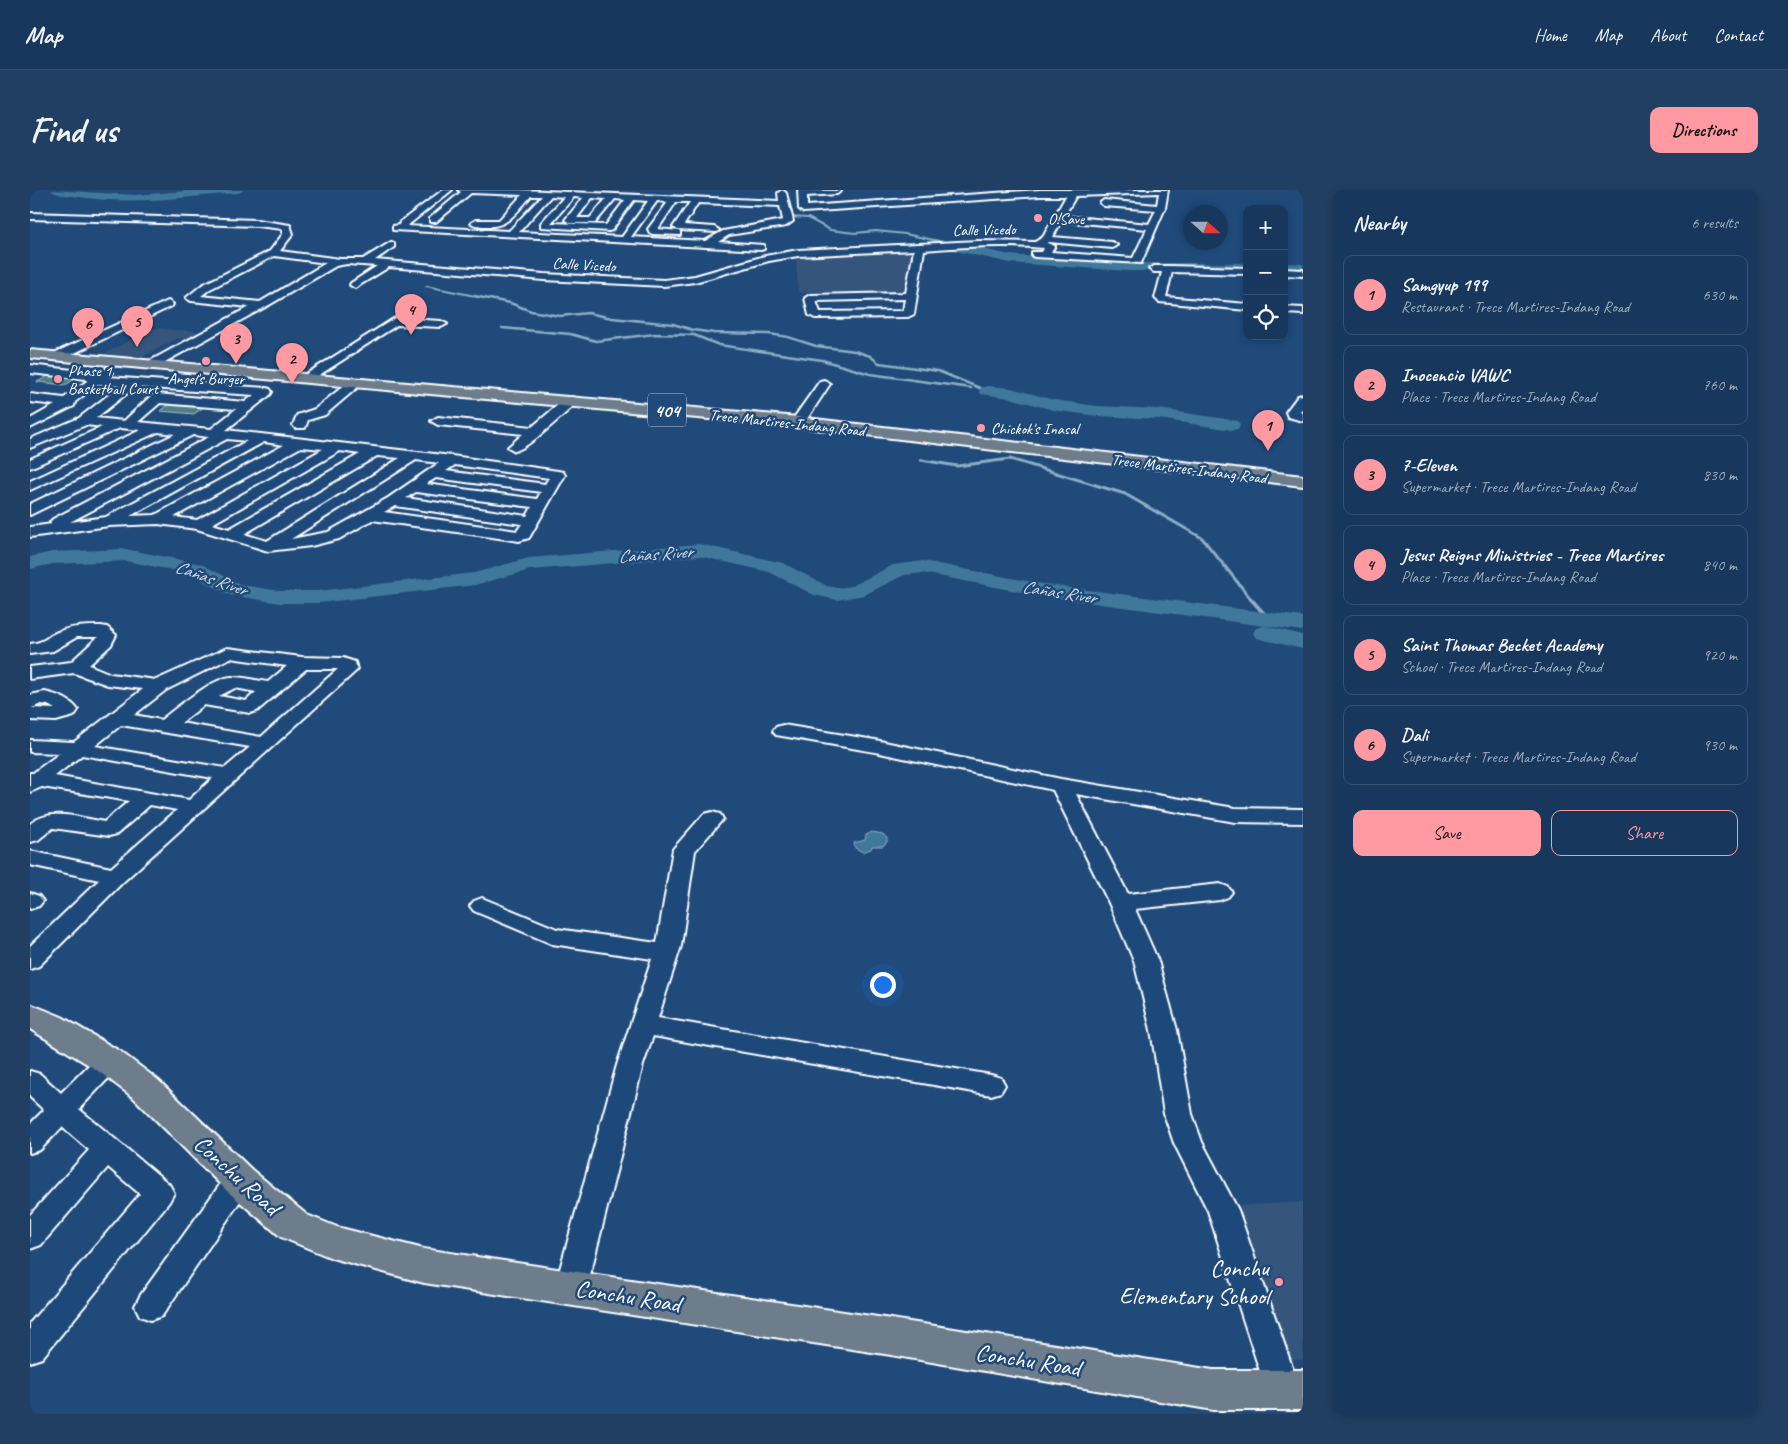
<!DOCTYPE html>
<html lang="en">
<head>
<meta charset="utf-8">
<style>
	:root { --surface:#17385c; --page:#203f62; --text:#f1f3f6; --muted:#9eacbb; --line:#365272; --accent:#ff9aa2 }
	body { margin:0; font-family:Caveat,sans-serif; background:var(--page); color:var(--text) }
	.controls { position:absolute; right:15px; top:15px; display:grid; overflow:hidden; border-radius:10px; box-shadow:0 2px 8px #0003 }
	.controls button { width:45px; height:45px; display:grid; place-items:center; padding:0; border:0; border-bottom:1px solid var(--line); background:var(--surface); color:var(--text); font:25px sans-serif }
	.compass { position:absolute; left:1153px; top:15px; width:45px; height:45px; border-radius:50%; background:var(--surface); box-shadow:0 2px 8px #0003; rotate:111deg }
	.you { position:absolute; left:852px; top:794px; width:18px; height:18px; margin:-12px; border:4px solid #fff; border-radius:50%; background:#1a73e8; box-shadow:0 0 0 8px #1a73e833 }
	.badge { display:grid; place-items:center; width:32px; height:32px; border-radius:50%; background:var(--accent); color:#111; font-size:16px; font-weight:700 }
	.pin { position:absolute; translate:-50% -41px; filter:drop-shadow(0 1px 2px #0008) }
	.pin::after { content:''; position:absolute; top:26px; width:18px; height:15px; background:inherit; clip-path:polygon(0 0,100% 0,50% 100%) }
	.list { margin:0; padding:0; list-style:none }
	h2 { display:flex; justify-content:space-between; align-items:center; height:65px; margin:0; padding:0 20px; font-size:21px }
	h2 small { font-size:16px; font-weight:400; color:var(--muted) }
	.list li { display:grid; grid-template-columns:32px 1fr auto; gap:15px; align-items:center; box-sizing:border-box; height:80px; margin:0 10px 10px; padding:0 10px; border:1px solid var(--line); border-radius:10px }
	.list b { display:block; font-size:19px; white-space:nowrap }
	.list p { margin:0; font-size:16px; white-space:nowrap; color:var(--muted) }
	.list em { font-size:16px; font-style:normal; color:var(--muted) }
	.actions { display:flex; gap:10px; padding:15px 20px }
	.actions a { flex:1; padding:11px 0; border:1px solid var(--accent); border-radius:10px; text-align:center; font-size:18px; color:var(--accent) }
	.actions .main { background:var(--accent); color:#111 }
	.icon { flex:none; width:28px; height:28px; fill:none; stroke:currentColor; stroke-width:2; stroke-linecap:round; stroke-linejoin:round }
	.map { position:relative; flex:none; width:1273px; height:1224px; overflow:hidden; border-radius:10px }
	header { display:flex; align-items:center; gap:30px; box-sizing:border-box; height:70px; padding:0 25px; background:var(--surface); border-bottom:1px solid var(--line) }
	header strong { font-size:24px }
	nav { display:flex; gap:28px; margin-inline-start:auto; font-size:18px }
	.intro { display:flex; align-items:center; justify-content:space-between; box-sizing:border-box; height:120px; padding:0 30px }
	h1 { margin:0; font-size:35px }
	.button { padding:12px 22px; border-radius:10px; background:var(--accent); color:#111; font-size:18px; font-weight:700 }
	main { display:flex; gap:30px; padding:0 30px }
	aside { flex:1; background:var(--surface); border-radius:10px; box-shadow:0 2px 8px #0003 }
	.map>svg:first-child { display:block }
</style>
</head>
<body>
<header>
<strong>Map</strong>
<nav><a>Home</a><a>Map</a><a>About</a><a>Contact</a></nav>
</header>
<div class="intro"><h1>Find us</h1><a class="button">Directions</a></div>
<main>
<div class="map">
<svg width="1273" height="1224" viewBox="0 0 1273 1224">
	<rect width="100%" height="100%" fill="#1f4a7a"/>
	<filter id="ink" filterUnits="userSpaceOnUse"><feTurbulence type="fractalNoise" baseFrequency=".02" numOctaves="2"/><feDisplacementMap in="SourceGraphic" scale="10" xChannelSelector="R" yChannelSelector="G"/><feConvolveMatrix kernelMatrix="1 2 1 2 8 2 1 2 1" color-interpolation-filters="sRGB"/></filter>
	<g filter="url(#ink)">
		<path fill="#34557d" d="M886,62l-7,41 -111,-1 -2,-37z
			M123,138l49,4 -12,7 -12,-1 -42,22 -36,-4z
			M1273,1012v158l-22,-1 -50,-153z"/>
		<path fill="#507e87" stroke="#a8bec3" d="M22,184l28,3 -15,8 -28,-3z
			M143,212l34,3 -13,9 -34,-3z"/>
		<path fill="#41789c" stroke="#8daec4" d="M842,642l11,2 4,4v4l-4,4h-11l-1,3 -8,3 -8,-4 -1,-5 11,-3 1,-5z"/>
		<g fill="none" stroke-linecap="round" stroke-linejoin="round">
			<path stroke="#8daec4" stroke-width="2" d="M759,27l19,1 22,12 25,3 21,-2 29,3 34,7
				M396,96l54,11"/>
			<path stroke="#8daec4" stroke-width="2.5" d="M444,106l36,7 21,8 29,5 28,-3 24,5 61,6 20,6 21,3 55,1 19,3 28,9 39,5 15,5 9,7 59,8 49,20
				M472,138l68,6 26,7 59,-7 39,1 25,10 103,15 48,14 101,14"/>
			<path stroke="#8daec4" stroke-width="3" d="M891,270l36,6 53,-7 115,35 77,44 49,61"/>
			<path stroke="#8daec4" stroke-width="4" d="M1220,408l18,20"/>
			<path fill="#41789c" fill-rule="evenodd" d="M21,0l84,5 63,-5h46l-5,3c-55,4 -111,13 -166,3 -8,-1 -17,-1 -22,-6z
				M926,53l54,12 118,8h119v8h-119l-118,-8 -58,-13 -2,-3z
				M1254,73l19,1v8l-19,-1z
				M957,196l24,2 43,12 43,6 62,3 73,11 6,1 2,4 -2,4 -6,1 -73,-11 -62,-3 -44,-6 -43,-12 -29,-4 -2,-3 2,-3z
				M669,354l84,19 44,23 10,2 15,-2 41,-21 30,-4 125,24 255,32v14l-255,-34 -125,-24 -19,2 -40,20 -27,5 -23,-5 -45,-23 -70,-16 -169,14 -55,15 -157,18h-38l-50,-8 -42,-22 -63,-12 -73,3 -22,5v-12l22,-5 73,-3 76,15 41,21 38,6h38l156,-18 55,-15z
				M1234,436l39,9v14l-47,-11 -3,-5 3,-5z"/>
			<g stroke="#fff" stroke-width="4">
				<path id="minor" d="M413,0h9l-45,36 102,5 33,-35h-11c-13,14 -23,32 -44,30 -6,0 -11,0 -16,-3l5,-3h23l23,-25 -51,-2 -35,29h-6v-4l31,-26 -3,-2h63l258,11 -1,-8 4,-3 4,3 7,28 -7,5 -57,9 -11,7 46,3v4l-3,1 -368,-20v-4l6,-1 1,-3zM521,6l13,1 -23,26v4l68,4 3,-1 22,-30 14,1 -26,36 -103,-5zM544,7l9,1 -18,22 5,3h25l20,-24 10,1 -19,25 -55,-2zM562,8l14,1 -16,19h-13zM627,11l11,1 -20,27 2,4 3,1 27,1v-4l-22,-2 18,-27h14l-17,25 5,3 39,2 2,-2 -5,-3 -30,-2 14,-22 82,3 3,14 -60,11 -18,10 -74,-4z
					M768,0l43,1 -4,3 -30,2v10l233,-16h128l-3,18 -24,55 -106,-6 -3,-1v-4h10l2,-4c-40,-4 -80,-1 -120,2l-10,64 -6,3 -93,1 -6,-3 -4,-17 5,-3 96,-2 8,-43 -116,6 -29,5 -74,21 -31,4 -120,-6 -155,-13 -34,21 -5,-3 1,-2 26,-17 -30,-2 -11,2 -67,39 -117,64 -6,-4 2,-3 101,-55 -58,-6 -5,-3 16,-13 68,-34 13,-17v-5l-26,-3 -227,-7v-6l227,7 33,5 3,9 -13,17 60,8h23l28,-17 3,1v4l-19,13 169,14 120,6 31,-4 70,-20 33,-6 180,-9 57,1 8,-5 23,-41h-26l-237,16 -4,-3zM1129,3l-2,12 -53,-5 -4,3 4,3 52,4 -7,14 -85,-8 12,-20zM1031,31l86,8 -14,29 -82,-6 4,-6 -8,-3 2,-1 63,6 5,-3 -5,-3 -59,-5zM244,66l52,7 -66,39 -59,-6 9,-7zM875,109l-2,12 -83,1 -4,-11z
					M1138,76l79,2v6l-75,-2 -6,25 81,7v6l-88,-8 -4,-4 7,-26h-8l-5,-3 5,-3z
					M1254,79l19,1v6l-19,-1z
					M138,111l5,3 -1,2 -110,53 -4,1 -6,-4 2,-3z
					M1254,117l19,1v6l-19,-1z
					M365,128l46,3 6,3 -6,3 -44,-2 -87,56 -4,1 -6,-4z
					M0,175l68,8 8,-4 6,4 -4,4 158,11 4,1 2,3 -2,3 -44,35 226,26 106,15 5,1 2,3 -36,63 -10,3 -147,-21 -33,19 -28,7 -43,5 -71,-22 -39,-5 -49,2 -79,11v-10l22,-3 -2,-2 3,-3 156,-82 -16,-2 -163,80v-11l145,-70 -17,-2 -128,58v-9l111,-51 -21,-2 -90,40v-9l72,-32 -16,-2 -56,23v-9l49,-21 41,-32 -22,-2 -23,18 -1,4 -44,22v-9l25,-14 -25,-3v-8l34,4 23,-17 -1,-2 -56,-6zM105,197l119,8 -9,7 -88,-8 -5,1 -28,26 -28,-3zM130,213l76,6 -25,20 -73,-7zM197,249l20,2 -141,76 -36,5zM234,252l20,3 -129,70 -25,1zM271,257l22,2 -126,71 -23,-3zM310,261l20,3 -131,75 -17,-5zM347,266l23,2 -133,83 -23,-7zM386,270l23,3 -51,35 -60,34 -37,7zM425,275l94,13 -4,6 -99,-13zM406,288l105,14 -4,7 -111,-15zM386,302l116,15 -5,9 -121,-18zM365,316l127,18 -5,7 -133,-19z
					M325,189l4,1 2,3 -2,3 -34,29 -17,5 -3,8h-10l-2,-3 4,-10 18,-6 36,-29z
					M794,190l6,4 -27,41 -5,1 -5,-1 -2,-3 29,-41z
					M1273,205v13l-3,4 3,1v8l-15,-4 -2,-5 12,-16z
					M541,207l5,1 1,3 -1,3c-14,11 -47,44 -61,47l-7,-4 15,-13 -85,-9 -7,-4 7,-4 94,10 34,-29z
					M71,436l6,1 9,8 -5,10 -22,20 22,9 45,6 71,-32 75,9 41,1 12,4 2,8 -233,211 -85,85 -9,3v-23l69,-66 -69,-15v-14l81,17 66,-58 -27,-5 -33,29 -8,2 -56,-8 -15,12 -8,2v-18c20,-17 51,-6 74,-2l25,-21 -87,-14 -12,5v-19h3l27,-20 -30,-1v-12l44,2 69,-53 -35,-4 -34,-12 -44,6v-12l41,-5 27,-25h-21l-24,14 -23,3v-10c17,-2 16,-8 30,-13 13,-5 27,-5 41,-5zM200,468l57,8 -19,16c-11,-1 -23,-5 -35,-5 -18,-1 -57,31 -72,43l-27,-5 32,-25zM276,479h32l-77,68 -80,-14 23,-18 46,8 7,-2zM205,498l21,4 -10,9 -27,-5zM91,535l129,22 -25,21 -130,-22zM52,565l131,23 -24,22 -134,-24z
					M15,502c13,3 25,7 33,18l-4,6 -18,5 -26,-1v-25zM11,514l7,1 7,4 -23,-1z
					M753,535l92,15 186,39 174,29 68,1v14l-68,-1 -159,-28 52,100 92,-10 8,3 4,5 -4,5 -8,3 -85,9 23,52 19,69 15,84 10,28 36,68 62,180 -5,11 -12,5 -12,-5 -5,-11 -58,-179 -34,-68 -10,-29 -13,-84 -17,-69 -25,-58 -56,-113 -178,-38 -99,-17 -3,-4 3,-4z
					M682,622l8,2 3,5 -28,32 -14,95 -23,72 333,57 10,3 4,7 -4,7 -10,3 -338,-59 -10,29 -56,222 -5,10 -11,4 -11,-4 -5,-10 62,-222 35,-106 -100,-15 -78,-33 -4,-5 4,-5 8,-3 75,31 100,14 16,-94 31,-35z
					M0,703l9,3 4,5 -4,5 -9,3z
					M79,861l9,3 4,7 -4,7 -39,41 90,75 5,9 -5,9 -127,156 -12,4v-39l110,-129 -32,-27 -67,78 -11,4v-34l59,-65 -27,-23 -22,23 -10,3v-29l14,-14 -14,-13v-26l10,3 21,19 39,-39z
					M209,978l10,4 5,8 -5,8 -87,128 -11,4 -11,-4 -5,-10 5,-10 89,-124z"/>
			</g>
			<g stroke="#fff" stroke-width="4">
				<path id="major" d="M0,160l768,67 505,59v10l-505,-59 -768,-69z
					M0,814l32,13 59,35 37,28 94,90 55,45 30,12 87,22 467,70 322,51h90v40h-90l-322,-55 -467,-72 -92,-25 -51,-21 -55,-47 -92,-92 -37,-28 -67,-41z"/>
			</g>
			<use href="#minor" fill="#1f4a7a" fill-rule="evenodd"/>
			<use href="#major" fill="#6d7d8c" fill-rule="evenodd"/>
		</g>
	</g>
	<g fill="#ff9aa2" stroke="#1f4a7a" stroke-width="2">
		<circle cx="1008" cy="28" r="5"/>
		<circle cx="176" cy="171" r="5"/>
		<circle cx="28" cy="189" r="5"/>
		<circle cx="951" cy="238" r="5"/>
		<circle cx="1249" cy="1092" r="5"/>
	</g>
	<g text-anchor="middle" stroke-width="5" stroke-linejoin="round" paint-order="stroke">
		<g font-size="16" fill="#fff" stroke="#1f4a7a" text-anchor="start">
			<text x="1018" y="34">O!Save</text>
			<text x="38" y="186">Phase 1<tspan x="38" dy="18">Basketball Court</tspan></text>
			<text x="176" y="194" text-anchor="middle">Angel's Burger</text>
			<text x="961" y="244">Chickok's Inasal</text>
		</g>
		<g font-size="16" fill="#fff" stroke="#1f4a7a">
			<text transform="translate(954 39) rotate(-1)" y="6">Calle Vicedo</text>
			<text transform="translate(554 74) rotate(3)" y="6">Calle Vicedo</text>
			<text transform="translate(757 232) rotate(6)" y="6">Trece Martires-Indang Road</text>
			<text transform="translate(1159 278) rotate(7)" y="6">Trece Martires-Indang Road</text>
		</g>
		<g font-size="18" font-style="italic" fill="#d0dde6" stroke="#1f4a7a">
			<text transform="translate(625 364) rotate(-4)" y="6">Cañas River</text>
			<text transform="translate(181 388) rotate(19)" y="6">Cañas River</text>
			<text transform="translate(1029 402) rotate(9)" y="6">Cañas River</text>
		</g>
		<rect fill="#1f4a7a" stroke="#bcc9d7" stroke-width="1" x="618" y="203.5" width="38" height="33" rx="4"/>
		<g font-size="19" font-weight="bold" fill="#fff">
			<text x="637" y="227">404</text>
		</g>
		<g font-size="24" fill="#fff" stroke="#1f4a7a">
			<text transform="translate(207 985) rotate(42)" y="8">Conchu Road</text>
			<text transform="translate(598 1106) rotate(9)" y="8">Conchu Road</text>
			<text transform="translate(998 1170) rotate(9)" y="8">Conchu Road</text>
		</g>
		<g font-size="24" fill="#fff" stroke="#1f4a7a" text-anchor="end">
			<text x="1239" y="1086">Conchu<tspan x="1239" dy="28">Elementary School</tspan></text>
		</g>
	</g>
</svg>
<div class="controls">
<button>+</button>
<button>−</button>
<button><svg class="icon" aria-label="locate" viewBox="0 0 24 24"><circle cx="12" cy="12" r="6"/><path d="M12 2v4M12 18v4M2 12h4M18 12h4"/></svg></button>
</div>
<svg class="compass" viewBox="-18 -18 36 36"><path d="M0-13l5 13h-10z" fill="#e53935"/><path d="M0 13l5-13h-10z" fill="#9eacbb"/></svg>
<div class="you"></div>
<div class="pin badge" style="left:1238px;top:261px">1</div>
<div class="pin badge" style="left:262px;top:194px">2</div>
<div class="pin badge" style="left:206px;top:174px">3</div>
<div class="pin badge" style="left:381px;top:145px">4</div>
<div class="pin badge" style="left:107px;top:157px">5</div>
<div class="pin badge" style="left:58px;top:159px">6</div>
</div>
<aside>
<h2>Nearby<small>6 results</small></h2>
<ul class="list">
<li><span class="badge">1</span><div><b>Samgyup 199</b><p>Restaurant · Trece Martires-Indang Road</p></div><em>630 m</em></li>
<li><span class="badge">2</span><div><b>Inocencio VAWC</b><p>Place · Trece Martires-Indang Road</p></div><em>760 m</em></li>
<li><span class="badge">3</span><div><b>7-Eleven</b><p>Supermarket · Trece Martires-Indang Road</p></div><em>830 m</em></li>
<li><span class="badge">4</span><div><b>Jesus Reigns Ministries - Trece Martires</b><p>Place · Trece Martires-Indang Road</p></div><em>840 m</em></li>
<li><span class="badge">5</span><div><b>Saint Thomas Becket Academy</b><p>School · Trece Martires-Indang Road</p></div><em>920 m</em></li>
<li><span class="badge">6</span><div><b>Dali</b><p>Supermarket · Trece Martires-Indang Road</p></div><em>930 m</em></li>
</ul>
<div class="actions"><a class="main">Save</a><a>Share</a></div>
</aside>
</main>
</body>
</html>
